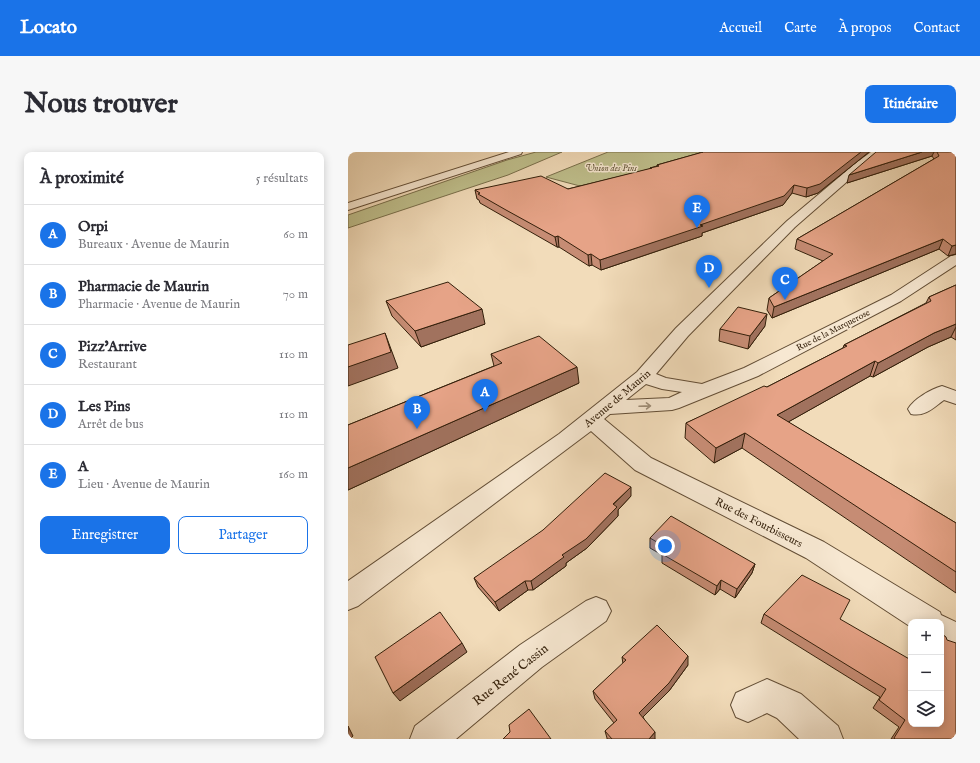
<!DOCTYPE html>
<html lang="fr">
<head>
<meta charset="utf-8">
<style>
	:root { --surface:#fff; --page:#f7f7f7; --text:#2b2b33; --muted:#7c7c81; --line:#e1e1e2; --accent:#1a73e8 }
	body { margin:0; font-family:"IM FELL English",serif; background:var(--page); color:var(--text) }
	.controls { position:absolute; right:12px; bottom:12px; display:grid; overflow:hidden; border-radius:8px; box-shadow:0 2px 10px #0003 }
	.controls button { width:36px; height:36px; display:grid; place-items:center; padding:0; border:0; border-bottom:1px solid var(--line); background:var(--surface); color:var(--text); font:20px sans-serif }
	.you { position:absolute; left:317px; top:394px; width:14px; height:14px; margin:-10px; border:3px solid #fff; border-radius:50%; background:#1a73e8; box-shadow:0 0 0 6px #1a73e833 }
	.badge { display:grid; place-items:center; width:26px; height:26px; border-radius:50%; background:var(--accent); color:#fff; font-size:13px; font-weight:700 }
	.pin { position:absolute; translate:-50% -33px; filter:drop-shadow(0 1px 2px #0008) }
	.pin::after { content:''; position:absolute; top:21px; width:14px; height:12px; background:inherit; clip-path:polygon(0 0,100% 0,50% 100%) }
	.list { margin:0; padding:0; list-style:none }
	h2 { display:flex; justify-content:space-between; align-items:center; height:52px; margin:0; padding:0 16px; font-size:17px }
	h2 small { font-size:13px; font-weight:400; color:var(--muted) }
	.list li { display:grid; grid-template-columns:26px 1fr auto; gap:12px; align-items:center; box-sizing:border-box; height:60px; padding:0 16px; border-top:1px solid var(--line) }
	.list b { display:block; font-size:15px; white-space:nowrap }
	.list p { margin:0; font-size:13px; white-space:nowrap; color:var(--muted) }
	.list em { font-size:13px; font-style:normal; color:var(--muted) }
	.actions { display:flex; gap:8px; padding:12px 16px }
	.actions a { flex:1; padding:9px 0; border:1px solid var(--accent); border-radius:8px; text-align:center; font-size:14px; color:var(--accent) }
	.actions .main { background:var(--accent); color:#fff }
	.icon { flex:none; width:22px; height:22px; fill:none; stroke:currentColor; stroke-width:2; stroke-linecap:round; stroke-linejoin:round }
	.map { position:relative; flex:none; width:608px; height:587px; overflow:hidden; border-radius:8px }
	header { display:flex; align-items:center; gap:24px; box-sizing:border-box; height:56px; padding:0 20px; background:var(--accent); color:#fff }
	header strong { font-size:19px }
	nav { display:flex; gap:22px; margin-inline-start:auto; font-size:14px }
	.intro { display:flex; align-items:center; justify-content:space-between; box-sizing:border-box; height:96px; padding:0 24px }
	h1 { margin:0; font-size:28px }
	.button { padding:10px 18px; border-radius:8px; background:var(--accent); color:#fff; font-size:14px; font-weight:700 }
	main { display:flex; gap:24px; padding:0 24px }
	aside { flex:1; background:var(--surface); border-radius:8px; box-shadow:0 2px 10px #0003 }
	.map>svg:first-child { display:block }
</style>
</head>
<body>
<header>
<strong>Locato</strong>
<nav><a>Accueil</a><a>Carte</a><a>À propos</a><a>Contact</a></nav>
</header>
<div class="intro"><h1>Nous trouver</h1><a class="button">Itinéraire</a></div>
<main>
<aside>
<h2>À proximité<small>5 résultats</small></h2>
<ul class="list">
<li><span class="badge">A</span><div><b>Orpi</b><p>Bureaux · Avenue de Maurin</p></div><em>60 m</em></li>
<li><span class="badge">B</span><div><b>Pharmacie de Maurin</b><p>Pharmacie · Avenue de Maurin</p></div><em>70 m</em></li>
<li><span class="badge">C</span><div><b>Pizz'Arrive</b><p>Restaurant</p></div><em>110 m</em></li>
<li><span class="badge">D</span><div><b>Les Pins</b><p>Arrêt de bus</p></div><em>110 m</em></li>
<li><span class="badge">E</span><div><b>A</b><p>Lieu · Avenue de Maurin</p></div><em>160 m</em></li>
</ul>
<div class="actions"><a class="main">Enregistrer</a><a>Partager</a></div>
</aside>
<div class="map">
<svg width="608" height="587" viewBox="0 0 608 587">
	<rect width="100%" height="100%" fill="#f2dcba"/>
	<filter id="stains"><feTurbulence type="fractalNoise" baseFrequency=".005" numOctaves="4"/><feColorMatrix values="0 0 0 0 .2 0 0 0 0 .09 0 0 0 0 .02 0 0 0 .5 -.17"/></filter>
	<radialGradient id="worn" r=".72"><stop offset=".6" stop-color="#630" stop-opacity="0"/><stop offset="1" stop-color="#630" stop-opacity=".3"/></radialGradient>
	<path fill="#bfbf8c" stroke="#796f4b" d="M188,0h26l-54,23 -160,53v-13l159,-55z
		M260,0h98l-111,38 -49,-13z"/>
	<g fill="none" stroke-linecap="round" stroke-linejoin="round">
		<g stroke="#634e36" stroke-width="2">
			<path id="minor" d="M161,0h13l-1,2 -173,56v-7z
				M523,0h10l-86,75 -107,109 -32,38 10,4 36,6 42,-16 147,-73 60,-39 5,-1v10l-55,36 -143,75 -79,32 -7,2 -62,4 -6,5 47,39 173,84 116,70 1,3 15,7v32l-15,-7v-25h-30v5l-105,-69 -171,-88 -44,-39 -233,175 -10,4v-29l211,-147 78,-62 39,-44 111,-107 69,-58zM298,232l16,5 20,3 -13,6 -43,2z
				M594,234l14,5v13l-12,-4c-11,8 -19,17 -33,14l-3,-5c6,-10 23,-20 34,-23z
				M248,445l10,4 5,10 -5,10 -64,46 -86,72h-46l5,-13 105,-81 66,-44z
				M419,527l34,15 37,32 5,13h-44l-22,-21 -10,-5 -19,9 -12,-5 -5,-12 5,-12z"/>
		</g>
		<use href="#minor" fill="#f7e8d2" fill-rule="evenodd"/>
	</g>
	<path fill="#c68c74" stroke="#331f0a" d="M352,0h169l-51,41 -12,4 -14,-4 -9,12 -81,28v3l-101,34 -9,-5 -3,1 -30,-19h-2l-77,-44 -1,-3 -2,-1 -2,-9 93,-1 82,-20v-1l7,-2v-1l43,-12z
		M528,0h80v102l-8,2 -9,-7 -167,69 -5,-8 2,-12 54,-37 -28,-12 2,-10 137,-80 -2,-3 -85,27z
		M608,133v55l-5,-3 -23,10 -55,30 -3,-1 -82,46 168,101v70l-214,-145 -28,15 -29,-25 1,-15 81,-36 76,-39 1,-3 82,-42 3,-6z
		M38,149l99,23 -64,23 -29,-31z
		M417,174l-17,23 -29,-8 1,-12z
		M143,202l88,29 -231,107v-65l146,-59z
		M283,344l-13,14v6l-31,32 -21,15v3l-33,24h-5l-29,21 -21,-24 -4,-9z
		M302,386l105,26 -3,9 -17,25 -15,-9 -5,6 -53,-32v-8l-12,-7z
		M416,462l76,5 116,120h-65l8,-12 -26,-19 7,-11 -119,-74z
		M274,505l66,8 -19,26 -26,26 12,22h-48v-1l-2,-7 9,-8 -19,-24 -2,-8 30,-27z"/>
	<path fill="#a1725e" stroke="#331f0a" d="M513,0h8l-51,41 -12,4 1,-9z
		M574,0h12l-2,4 -85,27 2,-8z
		M446,33l-2,8 -9,12 -81,28v3l-101,34 -1,-10 100,-35z
		M210,84l1,11h-2l-2,-10z
		M595,87l-4,10 -167,69 2,-11z
		M608,93v9l-8,2 4,-10z
		M243,102l1,11 -3,1 -1,-11z
		M134,157l3,15 -64,23 -6,-16z
		M419,162l-2,12 -17,23 2,-13z
		M608,172v3l-5,10 -23,10 -55,30 5,-14 56,-30z
		M37,181l13,35 -50,18v-19z
		M527,209l-5,15 -96,54 3,-15z
		M229,215l2,16 -231,107v-22z
		M397,281l-3,15 -28,15 2,-15z
		M283,335v9l-13,14v6l-31,32 -21,15v3l-33,24 -2,-9 31,-26z
		M407,412l-3,9 -17,25 2,-9z
		M373,428l-1,9 -5,6 2,-9z
		M177,429l3,9 -29,21 -4,-9z
		M114,491l5,9 -67,49 -7,-8z
		M340,504v9l-19,26 -30,30v-8z
		M0,574l5,10 -3,3h-2z
		M307,580v7h-6z"/>
	<path fill="#e6a387" stroke="#331f0a" d="M354,0h159l-41,32 -13,4 -13,-3 -10,11 -84,29 3,1 -103,34 -9,-6 -3,1 -30,-19 -3,1 -49,-27 -28,-16 2,-1 -5,-3 66,-14 27,13 84,-21h-2l9,-2 -2,-1 46,-13z
		M528,0h46l-73,23z
		M589,0h19v93l-4,1 -9,-7 -169,68 -5,-9 64,-44 -36,-15 142,-83z
		M100,130l34,27 -67,22 -29,-30z
		M608,133v39l-22,9 -56,30 -3,-2 -98,54 179,108v49l-211,-139 -29,15 -30,-25 78,-37 3,1 80,-41 -3,-1 87,-44 -2,-4z
		M390,155l29,7 -17,22 -30,-7z
		M37,181l6,19 -43,15v-22z
		M191,184l38,31 -229,101v-43l154,-62 -11,-9z
		M257,321l26,14 -18,17 4,3 -31,32 -24,16 2,2 -33,24h-6l-30,21 -21,-24 69,-48z
		M323,364l84,48 -18,25 -16,-9 -4,6 -55,-32 5,-6 -17,-10z
		M454,423l48,25 -10,19 71,41v64h30v-89l1,-1 4,3 1,3 9,3v96h-61l-1,-1 11,-18 -26,-20 7,-11 -122,-75z
		M92,460l22,31 -69,50 -18,-36z
		M309,473l31,31 -19,27 -30,30 16,19 -6,7h-37l-7,-8 12,-11 -24,-29 33,-31 -4,-3z
		M181,557l22,30h-48l7,-7 -1,-7z"/>
	<defs><path id="oneway-shaft" d="M-6 0H5M1.5-3L5.5 0L1.5 3" fill="none" stroke-width="1.6" stroke-linecap="round" stroke-linejoin="round"/></defs>
	<use stroke="#9f8e78" href="#oneway-shaft" transform="translate(297 254) rotate(-2)"/>
	<g text-anchor="middle" stroke-width="3" stroke-linejoin="round" paint-order="stroke">
		<g font-size="9" font-style="italic" fill="#5d4f31" stroke="#f7e8d2">
			<text x="263" y="19">Union des Pins</text>
		</g>
		<g font-size="9" fill="#331f0a" stroke="#f7e8d2">
			<text transform="translate(485 178) rotate(-27)" y="3">Rue de la Marquerose</text>
		</g>
		<g font-size="11" fill="#331f0a" stroke="#f7e8d2">
			<text transform="translate(269 246) rotate(-40)" y="4">Avenue de Maurin</text>
			<text transform="translate(411 370) rotate(27)" y="4">Rue des Fourbisseurs</text>
		</g>
		<g font-size="13" fill="#331f0a" stroke="#f7e8d2">
			<text transform="translate(162 522) rotate(-38)" y="5">Rue René Cassin</text>
		</g>
	</g>
	<rect width="100%" height="100%" filter="url(#stains)"/>
	<rect width="100%" height="100%" fill="url(#worn)"/>
</svg>
<div class="controls">
<button>+</button>
<button>−</button>
<button><svg class="icon" aria-label="layers" viewBox="0 0 24 24"><path d="M12 4l9 5-9 5-9-5zM3 14l9 5 9-5"/></svg></button>
</div>
<div class="you"></div>
<div class="pin badge" style="left:137px;top:260px">A</div>
<div class="pin badge" style="left:69px;top:277px">B</div>
<div class="pin badge" style="left:437px;top:148px">C</div>
<div class="pin badge" style="left:361px;top:136px">D</div>
<div class="pin badge" style="left:349px;top:76px">E</div>
</div>
</main>
</body>
</html>
